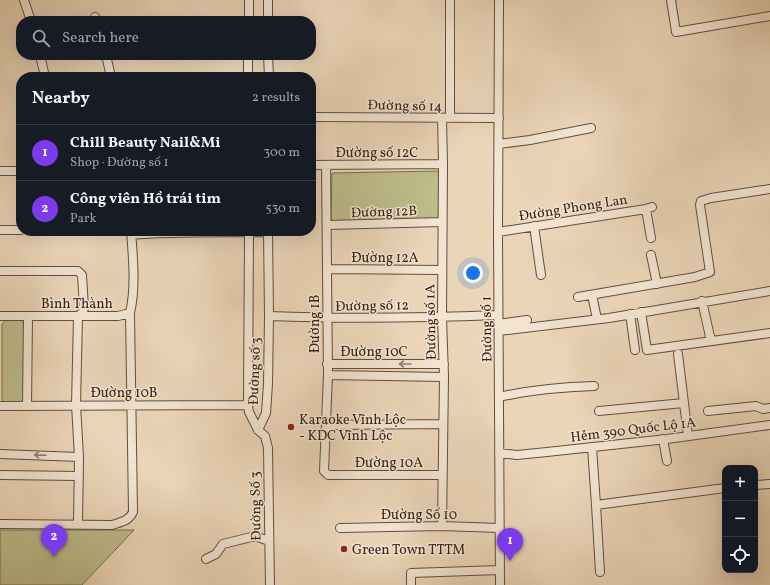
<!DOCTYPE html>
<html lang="en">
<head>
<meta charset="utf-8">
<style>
	:root { --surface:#171b24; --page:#242831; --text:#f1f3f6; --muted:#9ea1a6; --line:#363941; --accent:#7c3aed }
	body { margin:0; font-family:Vollkorn,serif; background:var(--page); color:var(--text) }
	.controls { position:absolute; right:12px; bottom:12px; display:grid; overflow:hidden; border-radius:8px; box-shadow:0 4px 16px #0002 }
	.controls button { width:36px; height:36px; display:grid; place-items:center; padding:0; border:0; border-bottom:1px solid var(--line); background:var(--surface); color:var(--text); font:20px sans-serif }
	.you { position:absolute; left:473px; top:273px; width:14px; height:14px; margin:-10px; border:3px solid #fff; border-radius:50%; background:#1a73e8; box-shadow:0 0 0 6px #1a73e833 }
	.badge { display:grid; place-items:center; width:26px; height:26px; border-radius:50%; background:var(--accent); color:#fff; font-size:13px; font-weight:700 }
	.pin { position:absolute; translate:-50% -33px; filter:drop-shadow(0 1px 2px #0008) }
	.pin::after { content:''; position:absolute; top:21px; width:14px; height:12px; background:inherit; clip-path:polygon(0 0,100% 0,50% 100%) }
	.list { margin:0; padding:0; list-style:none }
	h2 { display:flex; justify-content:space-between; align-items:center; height:52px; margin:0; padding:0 16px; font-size:17px }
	h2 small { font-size:13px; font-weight:400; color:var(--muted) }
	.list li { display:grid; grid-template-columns:26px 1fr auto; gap:12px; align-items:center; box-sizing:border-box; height:56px; padding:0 16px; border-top:1px solid var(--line) }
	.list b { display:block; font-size:15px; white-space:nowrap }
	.list p { margin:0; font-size:13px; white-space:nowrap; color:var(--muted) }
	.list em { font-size:13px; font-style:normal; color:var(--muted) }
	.icon { flex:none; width:22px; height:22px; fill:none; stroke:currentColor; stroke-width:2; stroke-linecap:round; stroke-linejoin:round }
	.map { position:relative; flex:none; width:770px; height:585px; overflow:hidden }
	.search { position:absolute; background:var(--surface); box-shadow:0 4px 16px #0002; left:16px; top:16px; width:300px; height:44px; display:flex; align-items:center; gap:10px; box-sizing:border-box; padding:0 14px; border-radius:16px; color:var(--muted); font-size:15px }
	.panel { position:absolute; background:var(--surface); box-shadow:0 4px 16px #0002; left:16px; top:72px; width:300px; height:164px; border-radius:16px }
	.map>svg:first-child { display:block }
</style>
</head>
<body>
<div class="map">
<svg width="770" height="585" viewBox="0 0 770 585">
	<rect width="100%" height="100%" fill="#ebd5b8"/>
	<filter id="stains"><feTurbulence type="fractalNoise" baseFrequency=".005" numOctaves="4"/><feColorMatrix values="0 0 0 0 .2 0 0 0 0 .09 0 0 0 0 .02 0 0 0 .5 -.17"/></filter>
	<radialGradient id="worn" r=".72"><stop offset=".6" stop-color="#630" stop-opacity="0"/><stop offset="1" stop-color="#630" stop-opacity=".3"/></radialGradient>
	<path fill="#bdbc8b" stroke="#7a6e50" d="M438,171l1,3 1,44 -5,2 -101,2 -3,-3 1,-46z
		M21,319l4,5 -1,75 -2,4h-18l-2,-3v-76l4,-4z
		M0,530h134l-52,55h-82z"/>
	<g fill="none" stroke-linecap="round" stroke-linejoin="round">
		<g stroke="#634e3e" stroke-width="10">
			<path id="minor" d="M24,0l7,21
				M268,0v21
				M450,0v118
				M499,0l-1,232 2,353
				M671,0l5,32 94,-16
				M95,17l1,4
				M249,21v-21
				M40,55l5,22
				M106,55l5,22
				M268,55l1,22
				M248,77v-22
				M311,117l188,1
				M442,118l1,46 -1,153 2,60 -2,149
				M499,144l31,-4 61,-12
				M311,165l132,-1
				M326,165l2,210 -4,96 4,4h114
				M0,171h21
				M646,209l5,29
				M327,225l115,-3
				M534,226l7,49
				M0,230h21
				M249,231l-1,174 1,7 9,18 7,6 3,12 2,137
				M498,232l148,-23 6,-2
				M131,235c46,-4 91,-2 137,-3
				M651,255l6,29
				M327,269l115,1
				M0,271h78l4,4 2,33 -1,4 -5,4 -2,89 3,52 -1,67
				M592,295l5,24
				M578,297l117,-20 15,-5 -10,-67 1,-4 10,-3 59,-9
				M702,301l9,40
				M641,312l6,38 123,-17
				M630,314l5,36
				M0,316h118l12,-3c6,-26 3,-56 1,-82
				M269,316c77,3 153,2 229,-1
				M498,324l29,-4
				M499,331l110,-13 161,-27
				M678,354l10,82
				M327,364h117
				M328,375l116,2
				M499,397c31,-7 63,-10 95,-11
				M0,406l248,-1
				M27,406l1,-90
				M599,411l85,-8
				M708,411l48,-5 7,3 7,-1
				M326,425l117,-1
				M258,430l8,-17 2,-29 1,-68 -1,-85
				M663,439l4,22
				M592,447l4,58 129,-17
				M499,453l18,2 30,-3 120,-13 103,-14
				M0,454l79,3
				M0,475l79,1
				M755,485l15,-1
				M596,505l4,67
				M0,524l112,1c9,-3 17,-4 21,-13l-3,-199
				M340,528l102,-2 57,2
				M206,559l10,-5 7,-10 32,-8 14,5
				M411,585v-12l89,-3"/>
		</g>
		<use href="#minor" stroke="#f2e4d1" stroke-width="8"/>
	</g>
	<defs><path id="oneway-shaft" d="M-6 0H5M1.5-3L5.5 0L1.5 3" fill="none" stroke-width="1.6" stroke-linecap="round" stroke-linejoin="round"/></defs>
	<g stroke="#948273">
		<use href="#oneway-shaft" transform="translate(405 364) rotate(180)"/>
		<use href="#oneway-shaft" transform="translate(40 455) rotate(-178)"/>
	</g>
	<g fill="#8f2418" stroke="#f2e4d1" stroke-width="1.5">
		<circle cx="291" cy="427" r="4"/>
		<circle cx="344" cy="549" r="4"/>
	</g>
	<g text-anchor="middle" stroke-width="3" stroke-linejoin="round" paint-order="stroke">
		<g font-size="14" fill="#362115" stroke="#f2e4d1">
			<text transform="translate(405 105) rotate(1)" y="5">Đường số 14</text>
			<text x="377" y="157">Đường số 12C</text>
			<text transform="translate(573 207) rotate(-9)" y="5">Đường Phong Lan</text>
			<text transform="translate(384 211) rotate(-2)" y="5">Đường 12B</text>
			<text x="385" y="262">Đường 12A</text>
			<text x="77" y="308">Bình Thành</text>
			<text transform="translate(372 305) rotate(-1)" y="5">Đường số 12</text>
			<text transform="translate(430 322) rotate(-91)" y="5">Đường số 1A</text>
			<text transform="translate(314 324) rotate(-90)" y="5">Đường 1B</text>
			<text transform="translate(486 329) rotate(-91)" y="5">Đường số 1</text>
			<text x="374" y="356">Đường 10C</text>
			<text transform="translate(254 371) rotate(-88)" y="5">Đường số 3</text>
			<text x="124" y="397">Đường 10B</text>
			<text transform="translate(633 429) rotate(-7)" y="5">Hẻm 390 Quốc Lộ 1A</text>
			<text x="389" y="467">Đường 10A</text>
			<text transform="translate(255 506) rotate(-91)" y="5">Đường Số 3</text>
			<text x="419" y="519">Đường Số 10</text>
		</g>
		<g font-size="14" fill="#362115" stroke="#f2e4d1" text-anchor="start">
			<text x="299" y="424">Karaoke Vĩnh Lộc<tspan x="299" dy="16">- KDC Vĩnh Lộc</tspan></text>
			<text x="352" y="554">Green Town TTTM</text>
		</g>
	</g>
	<rect width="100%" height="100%" filter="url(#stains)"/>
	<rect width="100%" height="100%" fill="url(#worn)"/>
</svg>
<div class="controls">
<button>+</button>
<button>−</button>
<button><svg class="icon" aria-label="locate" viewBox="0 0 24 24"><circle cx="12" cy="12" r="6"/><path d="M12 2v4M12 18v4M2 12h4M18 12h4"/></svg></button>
</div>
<div class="you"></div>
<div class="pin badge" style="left:510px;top:561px">1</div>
<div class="pin badge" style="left:54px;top:557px">2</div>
<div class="search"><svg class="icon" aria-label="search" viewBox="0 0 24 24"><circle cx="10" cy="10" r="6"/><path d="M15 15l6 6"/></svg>Search here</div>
<section class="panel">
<h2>Nearby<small>2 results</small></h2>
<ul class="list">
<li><span class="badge">1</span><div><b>Chill Beauty Nail&amp;Mi</b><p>Shop · Đường số 1</p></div><em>300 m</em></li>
<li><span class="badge">2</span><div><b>Công viên Hồ trái tim</b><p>Park</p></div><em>530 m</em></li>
</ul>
</section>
</div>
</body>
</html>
